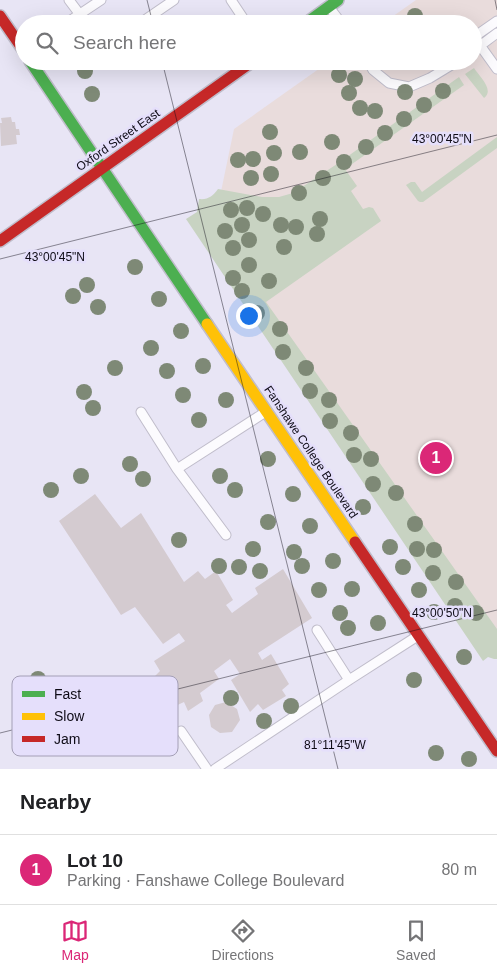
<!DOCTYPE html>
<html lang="en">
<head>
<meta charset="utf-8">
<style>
	:root { --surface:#fff; --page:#f2f2f2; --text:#202124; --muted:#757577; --line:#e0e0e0; --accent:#db2777 }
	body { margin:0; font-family:Helvetica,sans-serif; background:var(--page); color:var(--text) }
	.you { position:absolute; left:248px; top:315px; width:18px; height:18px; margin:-12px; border:4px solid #fff; border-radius:50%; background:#1a73e8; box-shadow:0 0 0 8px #1a73e833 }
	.badge { display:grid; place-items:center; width:32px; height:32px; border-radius:50%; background:var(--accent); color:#fff; font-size:16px; font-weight:700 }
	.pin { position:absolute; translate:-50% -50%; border:2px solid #fff; box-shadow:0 1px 5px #0006 }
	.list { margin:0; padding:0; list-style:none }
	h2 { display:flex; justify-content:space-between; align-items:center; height:65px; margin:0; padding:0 20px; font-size:21px }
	h2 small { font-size:16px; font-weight:400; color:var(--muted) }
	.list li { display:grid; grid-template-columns:32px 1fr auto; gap:15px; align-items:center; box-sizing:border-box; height:70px; padding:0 20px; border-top:1px solid var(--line) }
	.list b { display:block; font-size:19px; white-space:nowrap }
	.list p { margin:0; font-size:16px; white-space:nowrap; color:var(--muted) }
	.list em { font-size:16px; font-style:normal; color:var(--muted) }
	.icon { flex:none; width:28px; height:28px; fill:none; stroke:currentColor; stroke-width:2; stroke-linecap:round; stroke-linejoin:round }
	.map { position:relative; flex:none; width:497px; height:769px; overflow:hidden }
	.search { position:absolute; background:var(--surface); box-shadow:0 5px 20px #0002; left:15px; right:15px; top:15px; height:55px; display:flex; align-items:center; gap:12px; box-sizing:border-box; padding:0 18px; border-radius:28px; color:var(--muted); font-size:19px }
	.sheet { height:135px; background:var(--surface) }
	nav { display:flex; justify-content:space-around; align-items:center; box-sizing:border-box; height:70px; border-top:1px solid var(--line); background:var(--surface); font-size:14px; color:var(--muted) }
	nav a { display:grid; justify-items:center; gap:2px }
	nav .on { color:var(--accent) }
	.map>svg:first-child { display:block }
</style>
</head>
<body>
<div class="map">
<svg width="497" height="769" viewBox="0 0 497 769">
	<rect width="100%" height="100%" fill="#e8e5f5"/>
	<path fill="#e9dcdc" d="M416,0h81v659l-2,-1 -283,-423 22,-106 96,-68h143v-37h-91z"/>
	<path fill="#c8d3c2" d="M474,68c5,8 21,22 10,30l-19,-24z
		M459,77l5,8 -119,84 12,17 -6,5 12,18 6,-2 4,1 8,13 -115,81 231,327v30h-3l-6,-2 -5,4 -297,-442 11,-7 2,-13c9,1 14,-3 19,-10l44,8h17l14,-4 44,-29z
		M497,137v11l-74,54h-3l-2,-1 -12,-16 5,-3h4l7,10z"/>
	<path fill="#d4cbd0" d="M11,117l1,5h3l1,7h3l1,6h-4l1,9 -16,2 -1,-23h2l-1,-5z
		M95,494l26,34 20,-15 43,69 14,-11 7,8 11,-8 17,29 -7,5 6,8 26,-19 -3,-6 28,-19 29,49 -54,35 4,7 9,-6 18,30 -7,6 4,6 -23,14 -5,-6 -8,8 -19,-32 9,-6 -10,-15 -16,12 5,8 -19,14 3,8 -15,10 -4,-9 -13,6 -18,-30 7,-7 -6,-10 31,-20 -6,-8 -16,11 -28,-37 -14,8 -62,-94z
		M226,702l11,7 3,11 -8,12 -12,1 -9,-6 -2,-12 6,-10z"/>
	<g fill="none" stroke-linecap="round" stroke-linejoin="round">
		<g stroke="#c0bdcb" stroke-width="11">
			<path id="lane" d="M69,0l18,24
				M231,0l16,24
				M329,7l13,17
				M497,21l-23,16 23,32
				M65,24l36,-24
				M139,24l35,-24
				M473,51l24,-18
				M368,61l5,9 16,13 20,4 21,-9 28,-17
				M141,412l36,57 49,66
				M177,469l87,-56
				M317,630l32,50
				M181,731l26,38
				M215,769l134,-89 67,-43"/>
		</g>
		<g stroke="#c0bdcb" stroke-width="14">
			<path id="fast" d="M305,24l33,-24
				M30,61l177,263"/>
		</g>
		<g stroke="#c0bdcb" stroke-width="14">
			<path id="slow" d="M207,324l148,218"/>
		</g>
		<g stroke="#c0bdcb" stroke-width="14">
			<path id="jam" d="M0,16l24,35
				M0,241l253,-180
				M355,542l142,209"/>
		</g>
		<use href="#lane" stroke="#fcfbfe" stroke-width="9"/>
		<use href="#fast" stroke="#4caf50" stroke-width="11"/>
		<use href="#slow" stroke="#ffc107" stroke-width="11"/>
		<use href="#jam" stroke="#c62828" stroke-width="11"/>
	</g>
	<g fill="#7e8976">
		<circle cx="415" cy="16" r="8"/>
		<circle cx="85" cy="71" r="8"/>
		<circle cx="339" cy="75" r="8"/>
		<circle cx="355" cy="79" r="8"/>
		<circle cx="443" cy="91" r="8"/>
		<circle cx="405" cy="92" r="8"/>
		<circle cx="349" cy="93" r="8"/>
		<circle cx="92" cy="94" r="8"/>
		<circle cx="424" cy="105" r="8"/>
		<circle cx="360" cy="108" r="8"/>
		<circle cx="375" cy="111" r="8"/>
		<circle cx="404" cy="119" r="8"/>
		<circle cx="270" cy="132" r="8"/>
		<circle cx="385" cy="133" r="8"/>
		<circle cx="332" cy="142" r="8"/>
		<circle cx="366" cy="147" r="8"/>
		<circle cx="300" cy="152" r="8"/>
		<circle cx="274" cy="153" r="8"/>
		<circle cx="253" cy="159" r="8"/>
		<circle cx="238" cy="160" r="8"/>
		<circle cx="344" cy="162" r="8"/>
		<circle cx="271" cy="174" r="8"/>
		<circle cx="251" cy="178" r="8"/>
		<circle cx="323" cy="178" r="8"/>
		<circle cx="299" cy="193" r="8"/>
		<circle cx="247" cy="208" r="8"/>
		<circle cx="231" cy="210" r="8"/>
		<circle cx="263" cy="214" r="8"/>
		<circle cx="320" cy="219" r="8"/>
		<circle cx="242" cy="225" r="8"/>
		<circle cx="281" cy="225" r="8"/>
		<circle cx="296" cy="227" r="8"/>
		<circle cx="225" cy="231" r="8"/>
		<circle cx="317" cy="234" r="8"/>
		<circle cx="249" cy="240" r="8"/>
		<circle cx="284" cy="247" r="8"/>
		<circle cx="233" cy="248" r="8"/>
		<circle cx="249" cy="265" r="8"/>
		<circle cx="135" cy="267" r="8"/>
		<circle cx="233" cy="278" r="8"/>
		<circle cx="269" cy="281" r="8"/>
		<circle cx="87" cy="285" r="8"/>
		<circle cx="242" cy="291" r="8"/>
		<circle cx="73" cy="296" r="8"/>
		<circle cx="159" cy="299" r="8"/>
		<circle cx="98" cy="307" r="8"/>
		<circle cx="257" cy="313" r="8"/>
		<circle cx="280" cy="329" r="8"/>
		<circle cx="181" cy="331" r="8"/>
		<circle cx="151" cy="348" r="8"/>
		<circle cx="283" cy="352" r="8"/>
		<circle cx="203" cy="366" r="8"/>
		<circle cx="115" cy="368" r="8"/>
		<circle cx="306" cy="368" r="8"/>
		<circle cx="167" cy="371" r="8"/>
		<circle cx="310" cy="391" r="8"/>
		<circle cx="84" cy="392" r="8"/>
		<circle cx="183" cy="395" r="8"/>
		<circle cx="226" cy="400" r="8"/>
		<circle cx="329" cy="400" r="8"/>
		<circle cx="93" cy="408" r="8"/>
		<circle cx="199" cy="420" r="8"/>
		<circle cx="330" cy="421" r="8"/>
		<circle cx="351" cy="433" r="8"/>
		<circle cx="354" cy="455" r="8"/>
		<circle cx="268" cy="459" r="8"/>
		<circle cx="371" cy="459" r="8"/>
		<circle cx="130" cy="464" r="8"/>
		<circle cx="81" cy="476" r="8"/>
		<circle cx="220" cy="476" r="8"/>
		<circle cx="143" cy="479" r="8"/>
		<circle cx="373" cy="484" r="8"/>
		<circle cx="51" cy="490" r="8"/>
		<circle cx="235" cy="490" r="8"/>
		<circle cx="396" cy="493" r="8"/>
		<circle cx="293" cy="494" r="8"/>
		<circle cx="363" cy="507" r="8"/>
		<circle cx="268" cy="522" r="8"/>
		<circle cx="415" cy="524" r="8"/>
		<circle cx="310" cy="526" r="8"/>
		<circle cx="179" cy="540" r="8"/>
		<circle cx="390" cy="547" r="8"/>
		<circle cx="253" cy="549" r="8"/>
		<circle cx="417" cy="549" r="8"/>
		<circle cx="434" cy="550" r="8"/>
		<circle cx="294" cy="552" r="8"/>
		<circle cx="333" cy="561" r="8"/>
		<circle cx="219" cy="566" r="8"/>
		<circle cx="302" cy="566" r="8"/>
		<circle cx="239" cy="567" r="8"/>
		<circle cx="403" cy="567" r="8"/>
		<circle cx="260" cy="571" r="8"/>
		<circle cx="433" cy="573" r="8"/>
		<circle cx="456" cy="582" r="8"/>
		<circle cx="352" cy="589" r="8"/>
		<circle cx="319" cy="590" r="8"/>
		<circle cx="419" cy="590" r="8"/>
		<circle cx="455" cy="606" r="8"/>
		<circle cx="434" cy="612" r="8"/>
		<circle cx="340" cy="613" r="8"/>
		<circle cx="476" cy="613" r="8"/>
		<circle cx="378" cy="623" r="8"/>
		<circle cx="348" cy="628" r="8"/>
		<circle cx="464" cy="657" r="8"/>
		<circle cx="38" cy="679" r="8"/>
		<circle cx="414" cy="680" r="8"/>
		<circle cx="231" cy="698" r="8"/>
		<circle cx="291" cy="706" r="8"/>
		<circle cx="264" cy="721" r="8"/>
		<circle cx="436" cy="753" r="8"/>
		<circle cx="469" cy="759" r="8"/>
	</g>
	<path fill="none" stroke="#0e0b16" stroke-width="1" stroke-opacity="0.45" d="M147,0l6,24M495,0l2,10M162,61l176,708M0,259l497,-124M0,733l497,-123"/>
	<g text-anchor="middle" stroke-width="5" stroke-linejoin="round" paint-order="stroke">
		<g font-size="12" fill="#0e0b16" stroke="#e5dffb">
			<text transform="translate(118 140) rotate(-35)" y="4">Oxford Street East</text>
			<text transform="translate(311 452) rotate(56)" y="4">Fanshawe College Boulevard</text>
		</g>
	</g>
	<rect x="12" y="676" width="166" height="80" rx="8" fill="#e5dffb" stroke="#a49fb6" stroke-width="1"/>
	<rect x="22" y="691" width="23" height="6" fill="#4caf50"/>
	<rect x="22" y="713" width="23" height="7" fill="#ffc107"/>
	<rect x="22" y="736" width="23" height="6" fill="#c62828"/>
	<g font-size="14" fill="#0e0b16">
		<text x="54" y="699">Fast</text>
		<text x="54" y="721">Slow</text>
		<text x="54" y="744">Jam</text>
	</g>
	<g font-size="12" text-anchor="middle" fill="#0e0b16" stroke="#e5dffb" stroke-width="5" stroke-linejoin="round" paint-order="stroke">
		<text x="442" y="143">43°00'45"N</text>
		<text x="55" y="261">43°00'45"N</text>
		<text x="442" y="617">43°00'50"N</text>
		<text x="335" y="749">81°11'45"W</text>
	</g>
</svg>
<div class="you"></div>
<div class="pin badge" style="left:436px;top:458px">1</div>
<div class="search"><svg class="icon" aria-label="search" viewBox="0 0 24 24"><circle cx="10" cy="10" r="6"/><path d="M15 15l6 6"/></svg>Search here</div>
</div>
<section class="sheet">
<h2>Nearby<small></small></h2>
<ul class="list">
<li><span class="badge">1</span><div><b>Lot 10</b><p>Parking · Fanshawe College Boulevard</p></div><em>80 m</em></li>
</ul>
</section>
<nav>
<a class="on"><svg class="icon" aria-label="map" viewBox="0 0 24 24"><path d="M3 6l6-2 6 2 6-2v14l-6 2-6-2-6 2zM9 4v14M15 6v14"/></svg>Map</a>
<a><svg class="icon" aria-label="directions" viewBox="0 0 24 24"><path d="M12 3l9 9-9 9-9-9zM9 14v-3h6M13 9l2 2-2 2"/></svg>Directions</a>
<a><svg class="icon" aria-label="saved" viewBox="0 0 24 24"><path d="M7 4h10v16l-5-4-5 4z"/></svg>Saved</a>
</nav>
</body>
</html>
